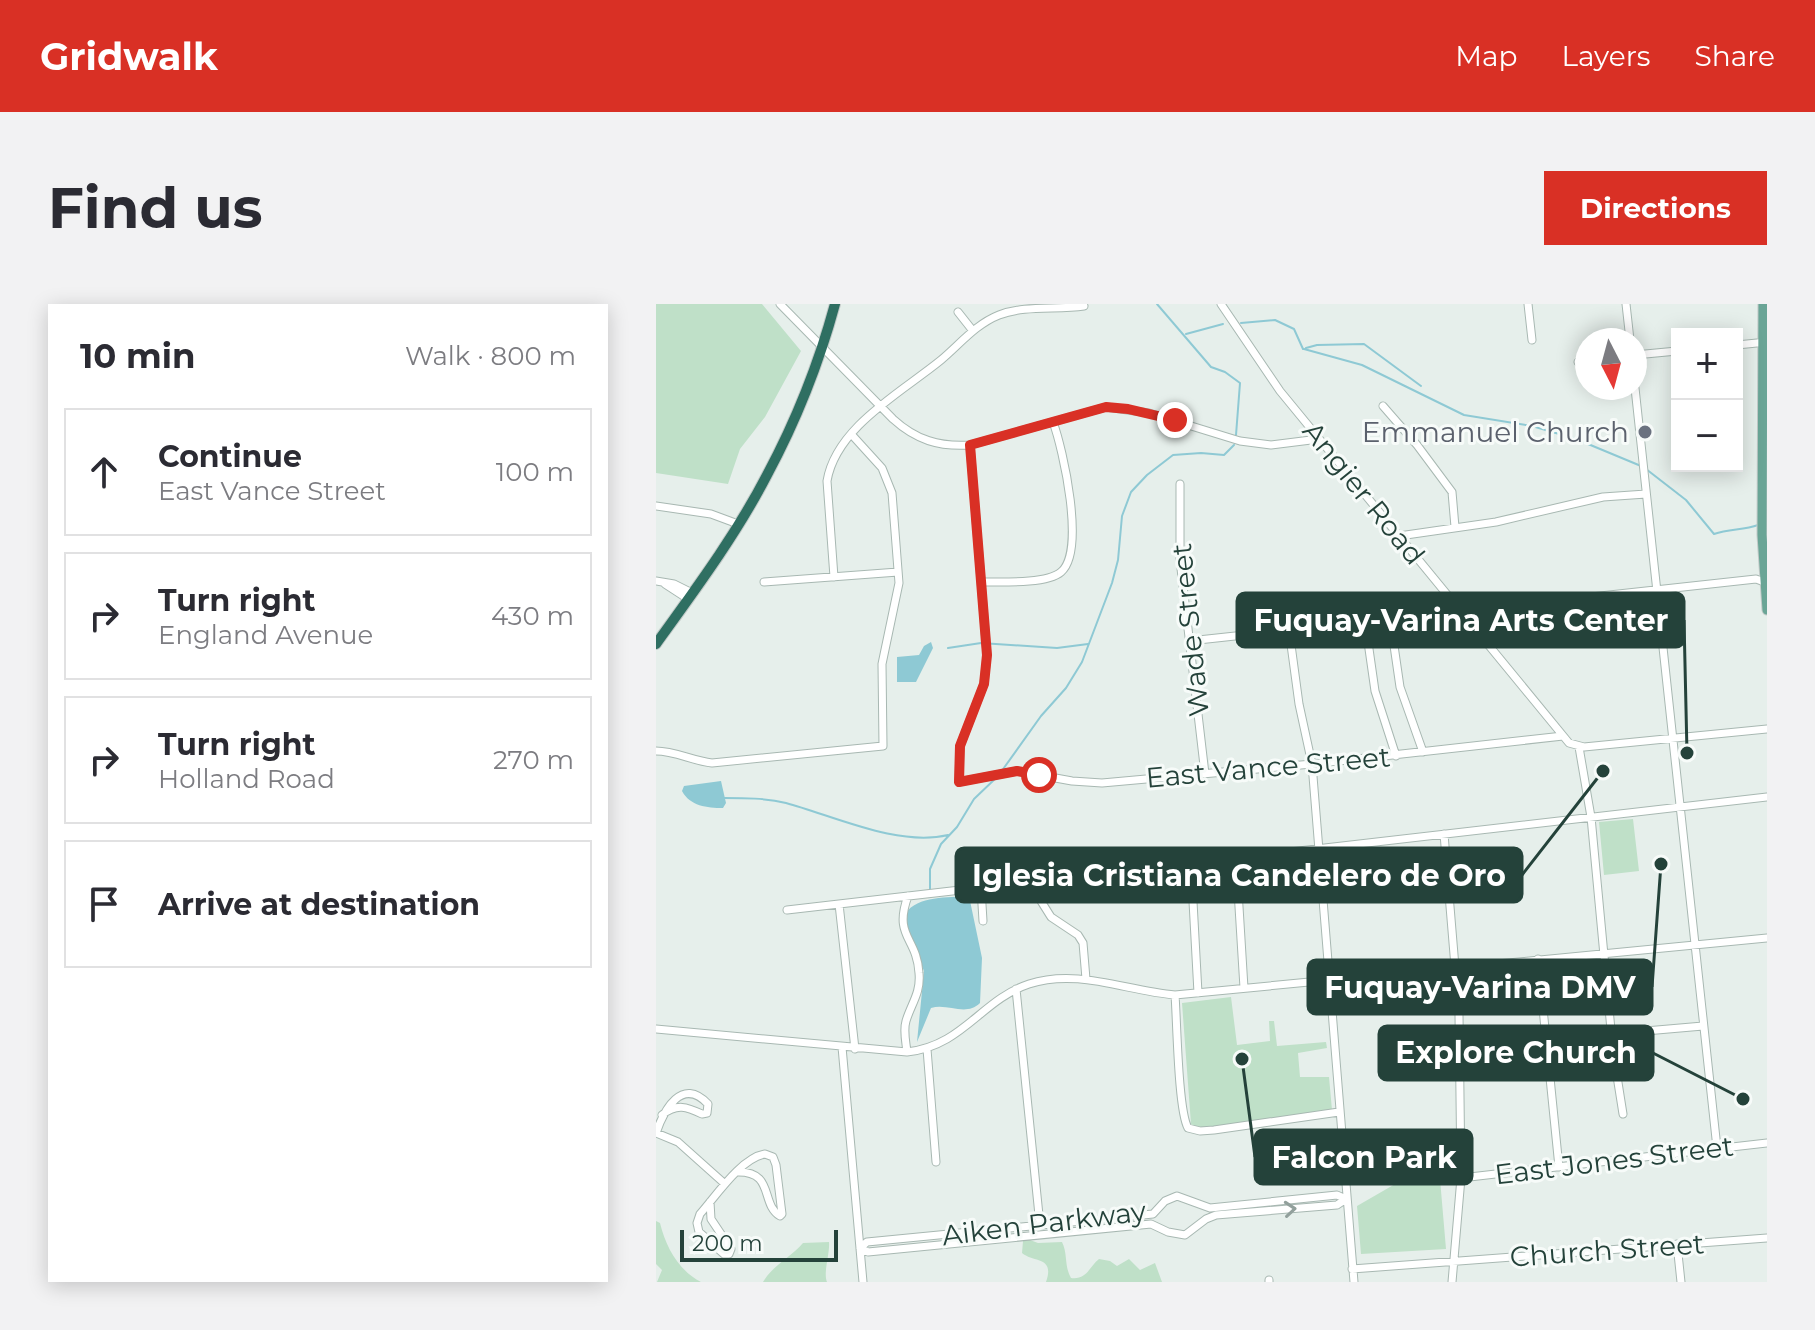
<!DOCTYPE html>
<html lang="en">
<head>
<meta charset="utf-8">
<style>
	:root { --surface:#fff; --page:#f2f2f3; --text:#2b2b33; --muted:#7c7c81; --line:#e1e1e2; --accent:#d93025 }
	body { margin:0; font-family:Montserrat,sans-serif; background:var(--page); color:var(--text) }
	.controls { position:absolute; right:24px; top:24px; display:grid; overflow:hidden; border-radius:0px; box-shadow:0 4px 20px #0003 }
	.controls button { width:72px; height:72px; display:grid; place-items:center; padding:0; border:0; border-bottom:2px solid var(--line); background:var(--surface); color:var(--text); font:40px sans-serif }
	.compass { position:absolute; left:919px; top:24px; width:72px; height:72px; border-radius:50%; background:var(--surface); box-shadow:0 4px 20px #0003; rotate:174deg }
	.scale { position:absolute; left:24px; bottom:20px; width:158px; box-sizing:border-box; padding-left:8px; border:4px solid #24423a; border-top:0; font-size:22px; line-height:28px; white-space:nowrap; color:#24423a; -webkit-text-stroke:6px #f7fbf9; paint-order:stroke }
	.stop { position:absolute; width:24px; height:24px; margin:-18px; border:6px solid #d93025; border-radius:50%; background:#fff }
	.stop.end { background:#d93025; border-color:#fff; box-shadow:0 2px 8px #0008 }
	.list { margin:0; padding:0; list-style:none }
	h2 { display:flex; justify-content:space-between; align-items:center; height:104px; margin:0; padding:0 32px; font-size:34px }
	h2 small { font-size:26px; font-weight:400; color:var(--muted) }
	.list li { display:grid; grid-template-columns:52px 1fr auto; gap:24px; align-items:center; box-sizing:border-box; height:128px; margin:0 16px 16px; padding:0 16px; border:2px solid var(--line); border-radius:0px }
	.list b { display:block; font-size:30px; white-space:nowrap }
	.list p { margin:0; font-size:26px; white-space:nowrap; color:var(--muted) }
	.list em { font-size:26px; font-style:normal; color:var(--muted) }
	.icon { flex:none; width:44px; height:44px; fill:none; stroke:currentColor; stroke-width:2; stroke-linecap:round; stroke-linejoin:round }
	.map { position:relative; flex:none; width:1111px; height:978px; overflow:hidden; border-radius:0px }
	header { display:flex; align-items:center; gap:48px; box-sizing:border-box; height:112px; padding:0 40px; background:var(--accent); color:#fff }
	header strong { font-size:38px }
	nav { display:flex; gap:44px; margin-inline-start:auto; font-size:28px }
	.intro { display:flex; align-items:center; justify-content:space-between; box-sizing:border-box; height:192px; padding:0 48px }
	h1 { margin:0; font-size:56px }
	.button { padding:20px 36px; border-radius:0px; background:var(--accent); color:#fff; font-size:28px; font-weight:700 }
	main { display:flex; gap:48px; padding:0 48px }
	aside { flex:1; background:var(--surface); border-radius:0px; box-shadow:0 4px 20px #0003 }
	.map>svg:first-child { display:block }
</style>
</head>
<body>
<header>
<strong>Gridwalk</strong>
<nav><a>Map</a><a>Layers</a><a>Share</a></nav>
</header>
<div class="intro"><h1>Find us</h1><a class="button">Directions</a></div>
<main>
<aside>
<h2>10 min<small>Walk · 800 m</small></h2>
<ul class="list">
<li><svg class="icon" aria-label="ahead" viewBox="0 0 24 24"><path d="M12 20V5M6 11l6-6 6 6"/></svg><div><b>Continue</b><p>East Vance Street</p></div><em>100 m</em></li>
<li><svg class="icon" aria-label="right" viewBox="0 0 24 24"><path d="M7 20v-9h11M14 6l5 5-5 5"/></svg><div><b>Turn right</b><p>England Avenue</p></div><em>430 m</em></li>
<li><svg class="icon" aria-label="right" viewBox="0 0 24 24"><path d="M7 20v-9h11M14 6l5 5-5 5"/></svg><div><b>Turn right</b><p>Holland Road</p></div><em>270 m</em></li>
<li><svg class="icon" aria-label="arrive" viewBox="0 0 24 24"><path d="M6 21V4h12l-3 4 3 4H6"/></svg><div><b>Arrive at destination</b></div></li>
</ul>
</aside>
<div class="map">
<svg width="1111" height="978" viewBox="0 0 1111 978">
	<rect width="100%" height="100%" fill="#e6efeb"/>
	<path fill="#bfe0c8" d="M0,0h106l39,47 -36,66 -25,32 -12,35 -72,-11z
		M977,515l6,52 -35,4 -5,-53z
		M575,693l6,48 33,-4 -1,-20h5l3,25 49,-4 1,6 -29,5 2,24h29l3,33 -117,17 -18,1 -6,-4 -9,-121z
		M766,870h13l5,5 6,70 -85,5 -4,-48 52,-30z
		M0,917l4,2c6,24 18,47 41,59h-44l5,-12 -6,-6z
		M374,936l8,3 24,-1c6,12 2,24 9,36 16,2 18,-11 28,-19l11,2 7,5 12,-7 11,11 15,-7 7,19h-116c9,-26 -12,-19 -24,-29l1,-12z
		M173,938c1,12 -6,31 -2,40h-64c10,-17 27,-24 40,-39z"/>
	<path fill="#8ec9d4" d="M275,338l2,6 -17,34h-19v-25l22,-2 5,-9z
		M65,477l5,22 -3,5c-16,0 -33,-2 -41,-17l2,-5z
		M313,592l13,62 -2,45c-14,14 -32,0 -49,5l-14,34 7,-71 -16,-39 -3,-18c13,-19 43,-16 64,-18z"/>
	<g fill="none" stroke-linecap="round" stroke-linejoin="round">
		<path stroke="#8ec9d4" stroke-width="2" d="M501,0l54,63 14,5 15,11 -4,52
			M585,19l34,-3 19,9 9,20
			M530,30l37,-10
			M650,44l11,-3 47,-1 57,42
			M648,45l58,16 102,50 68,11 44,13 65,27
			M990,165l40,31 28,34c16,-5 30,-4 44,-9
			M292,344l33,-5 76,5 31,-4
			M345,468l40,-56 25,-28 16,-26 30,-79 6,-23 4,-44 9,-24 16,-17 26,-20 28,-2 23,2 10,-10
			M68,494c20,0 42,0 62,5 48,13 112,44 162,32
			M274,587v-22l11,-25 16,-17 17,-28 23,-22"/>
		<g stroke="#a8b8b2" stroke-width="9">
			<path id="minor" d="M124,0l113,115c23,21 46,28 77,26l136,-38 43,6 91,28 31,4 48,-6
				M565,0l59,87 289,352 15,4 183,-18
				M872,0l4,36
				M970,0l4,36
				M302,8l15,19
				M1081,41l30,-3
				M979,51l42,-4
				M922,58l9,-1
				M979,84l82,760
				M727,102l34,39 35,47 3,35
				M314,141l17,210 -3,29 -24,62 -1,36 58,-11 55,10 30,2 210,-19 251,-28
				M524,180v76l25,214
				M0,202l55,8 27,10
				M743,232l97,-14 107,-25 43,-3
				M178,273l-7,-96c9,-54 75,-89 114,-121 19,-16 35,-36 58,-45 26,-10 57,-5 85,-9
				M0,277l18,3 18,9
				M108,278l134,-10
				M326,278c20,0 65,2 79,-10 25,-21 2,-123 -8,-150
				M9,280l23,15
				M734,314l10,69 23,65
				M709,317l10,70 21,65
				M633,326l10,74 13,60 42,518
				M533,337l567,-62 11,4
				M923,443l12,70 22,234 10,63
				M0,447c19,0 37,10 56,12l171,-17 -1,-82 17,-81 -7,-90 -10,-25 -30,-33
				M788,530l15,181 2,163 -9,104
				M580,554l8,130
				M535,561l7,128
				M373,578l22,35 27,18 5,8 3,36
				M325,584l2,33
				M183,600l16,145
				M131,606l980,-113
				M882,655l21,208
				M360,685l24,236
				M519,691c2,26 3,115 13,133l12,3 14,-1 125,-18
				M0,725l251,23c56,-6 74,-52 122,-68 49,-16 97,7 146,11l592,-57
				M955,730l92,-8
				M186,743l21,235
				M271,745l9,113
				M251,748c-1,-10 -4,-21 -1,-31 5,-17 15,-28 13,-48 -2,-36 -26,-36 -11,-77
				M6,811c15,-12 25,-8 40,-1l5,-1 1,-9c-26,-28 -44,6 -52,29l22,9 47,42
				M805,874l306,-35
				M54,898l1,17 20,30 -2,5h-5l-25,-22 -2,-9 3,-9c16,-18 41,-56 65,-60l8,3 3,8 6,49 -2,2c-20,-12 -5,-45 -43,-44
				M1021,940l4,38
				M204,944l7,-6 286,-28 12,-13 12,-5 33,12 127,-13 9,4
				M204,944l8,4 283,-28 17,8 17,3 21,-16 10,-4 121,-10 9,-6
				M696,965l415,-31
				M613,976v2"/>
		</g>
		<g stroke="#c2cac8" stroke-width="11">
			<path id="major" d="M1107,0l-1,231 5,75"/>
		</g>
		<g stroke="#c2cac8" stroke-width="12">
			<path id="highway" d="M0,340c39,-54 80,-109 111,-169 29,-54 52,-112 68,-171"/>
		</g>
		<use href="#minor" stroke="#fff" stroke-width="7"/>
		<use href="#major" stroke="#6aa596" stroke-width="9"/>
		<use href="#highway" stroke="#2f6f62" stroke-width="10"/>
	</g>
	<defs><path id="oneway-chevron" d="M-2-3.5L2.5 0L-2 3.5" fill="none" stroke-width="1.6" stroke-linecap="round" stroke-linejoin="round" transform="scale(2)"/></defs>
	<use stroke="#92a09c" href="#oneway-chevron" transform="translate(634 905) rotate(-5)"/>
	<g fill="none" stroke-linecap="round" stroke-linejoin="round">
		<path stroke="#d93025" stroke-width="10" d="M383,471l-22,-4 -58,11 1,-36 24,-62 3,-29 -17,-210 136,-38 22,2 47,11"/>
	</g>
	<circle fill="#6b7280" stroke="#f7fbf9" stroke-width="3" cx="989" cy="128" r="8"/>
	<g text-anchor="middle" stroke-width="6" stroke-linejoin="round" paint-order="stroke">
		<g font-size="28" fill="#5b616d" stroke="#f7fbf9" text-anchor="end">
			<text x="973" y="138">Emmanuel Church</text>
		</g>
		<g font-size="28" fill="#24423a" stroke="#f7fbf9">
			<text transform="translate(708 189) rotate(51)" y="10">Angier Road</text>
			<text transform="translate(534 326) rotate(-96)" y="10">Wade Street</text>
			<text transform="translate(612 463) rotate(-5)" y="10">East Vance Street</text>
			<text transform="translate(958 856) rotate(-7)" y="10">East Jones Street</text>
			<text transform="translate(388 919) rotate(-7)" y="10">Aiken Parkway</text>
			<text transform="translate(951 946) rotate(-4)" y="10">Church Street</text>
		</g>
	</g>
	<path fill="none" stroke="#24423a" stroke-width="3" d="M1031 449L1028 316M947 467L866 571M1005 560L996 683M1087 795L997 749M586 755L599 853"/>
	<g fill="#24423a" stroke="#f7fbf9" stroke-width="3">
		<circle cx="1031" cy="449" r="8"/>
		<circle cx="947" cy="467" r="8"/>
		<circle cx="1005" cy="560" r="8"/>
		<circle cx="1087" cy="795" r="8"/>
		<circle cx="586" cy="755" r="8"/>
	</g>
	<g fill="#24423a" stroke="#24423a" stroke-width="3">
		<rect x="581" y="289" width="447" height="54" rx="8"/>
		<rect x="300" y="544" width="566" height="54" rx="8"/>
		<rect x="652" y="656" width="344" height="54" rx="8"/>
		<rect x="723" y="722" width="274" height="54" rx="8"/>
		<rect x="599" y="826" width="217" height="54" rx="8"/>
	</g>
	<g font-size="30" text-anchor="middle" font-weight="bold" fill="#fff">
		<text x="805" y="327">Fuquay-Varina Arts Center</text>
		<text x="583" y="582">Iglesia Cristiana Candelero de Oro</text>
		<text x="824" y="694">Fuquay-Varina DMV</text>
		<text x="860" y="759">Explore Church</text>
		<text x="708" y="864">Falcon Park</text>
	</g>
</svg>
<div class="controls">
<button>+</button>
<button>−</button>
</div>
<svg class="compass" viewBox="-18 -18 36 36"><path d="M0-13l5 13h-10z" fill="#e53935"/><path d="M0 13l5-13h-10z" fill="#7c7c81"/></svg>
<div class="scale">200 m</div>
<div class="stop" style="left:383px;top:471px"></div>
<div class="stop end" style="left:519px;top:116px"></div>
</div>
</main>
</body>
</html>
